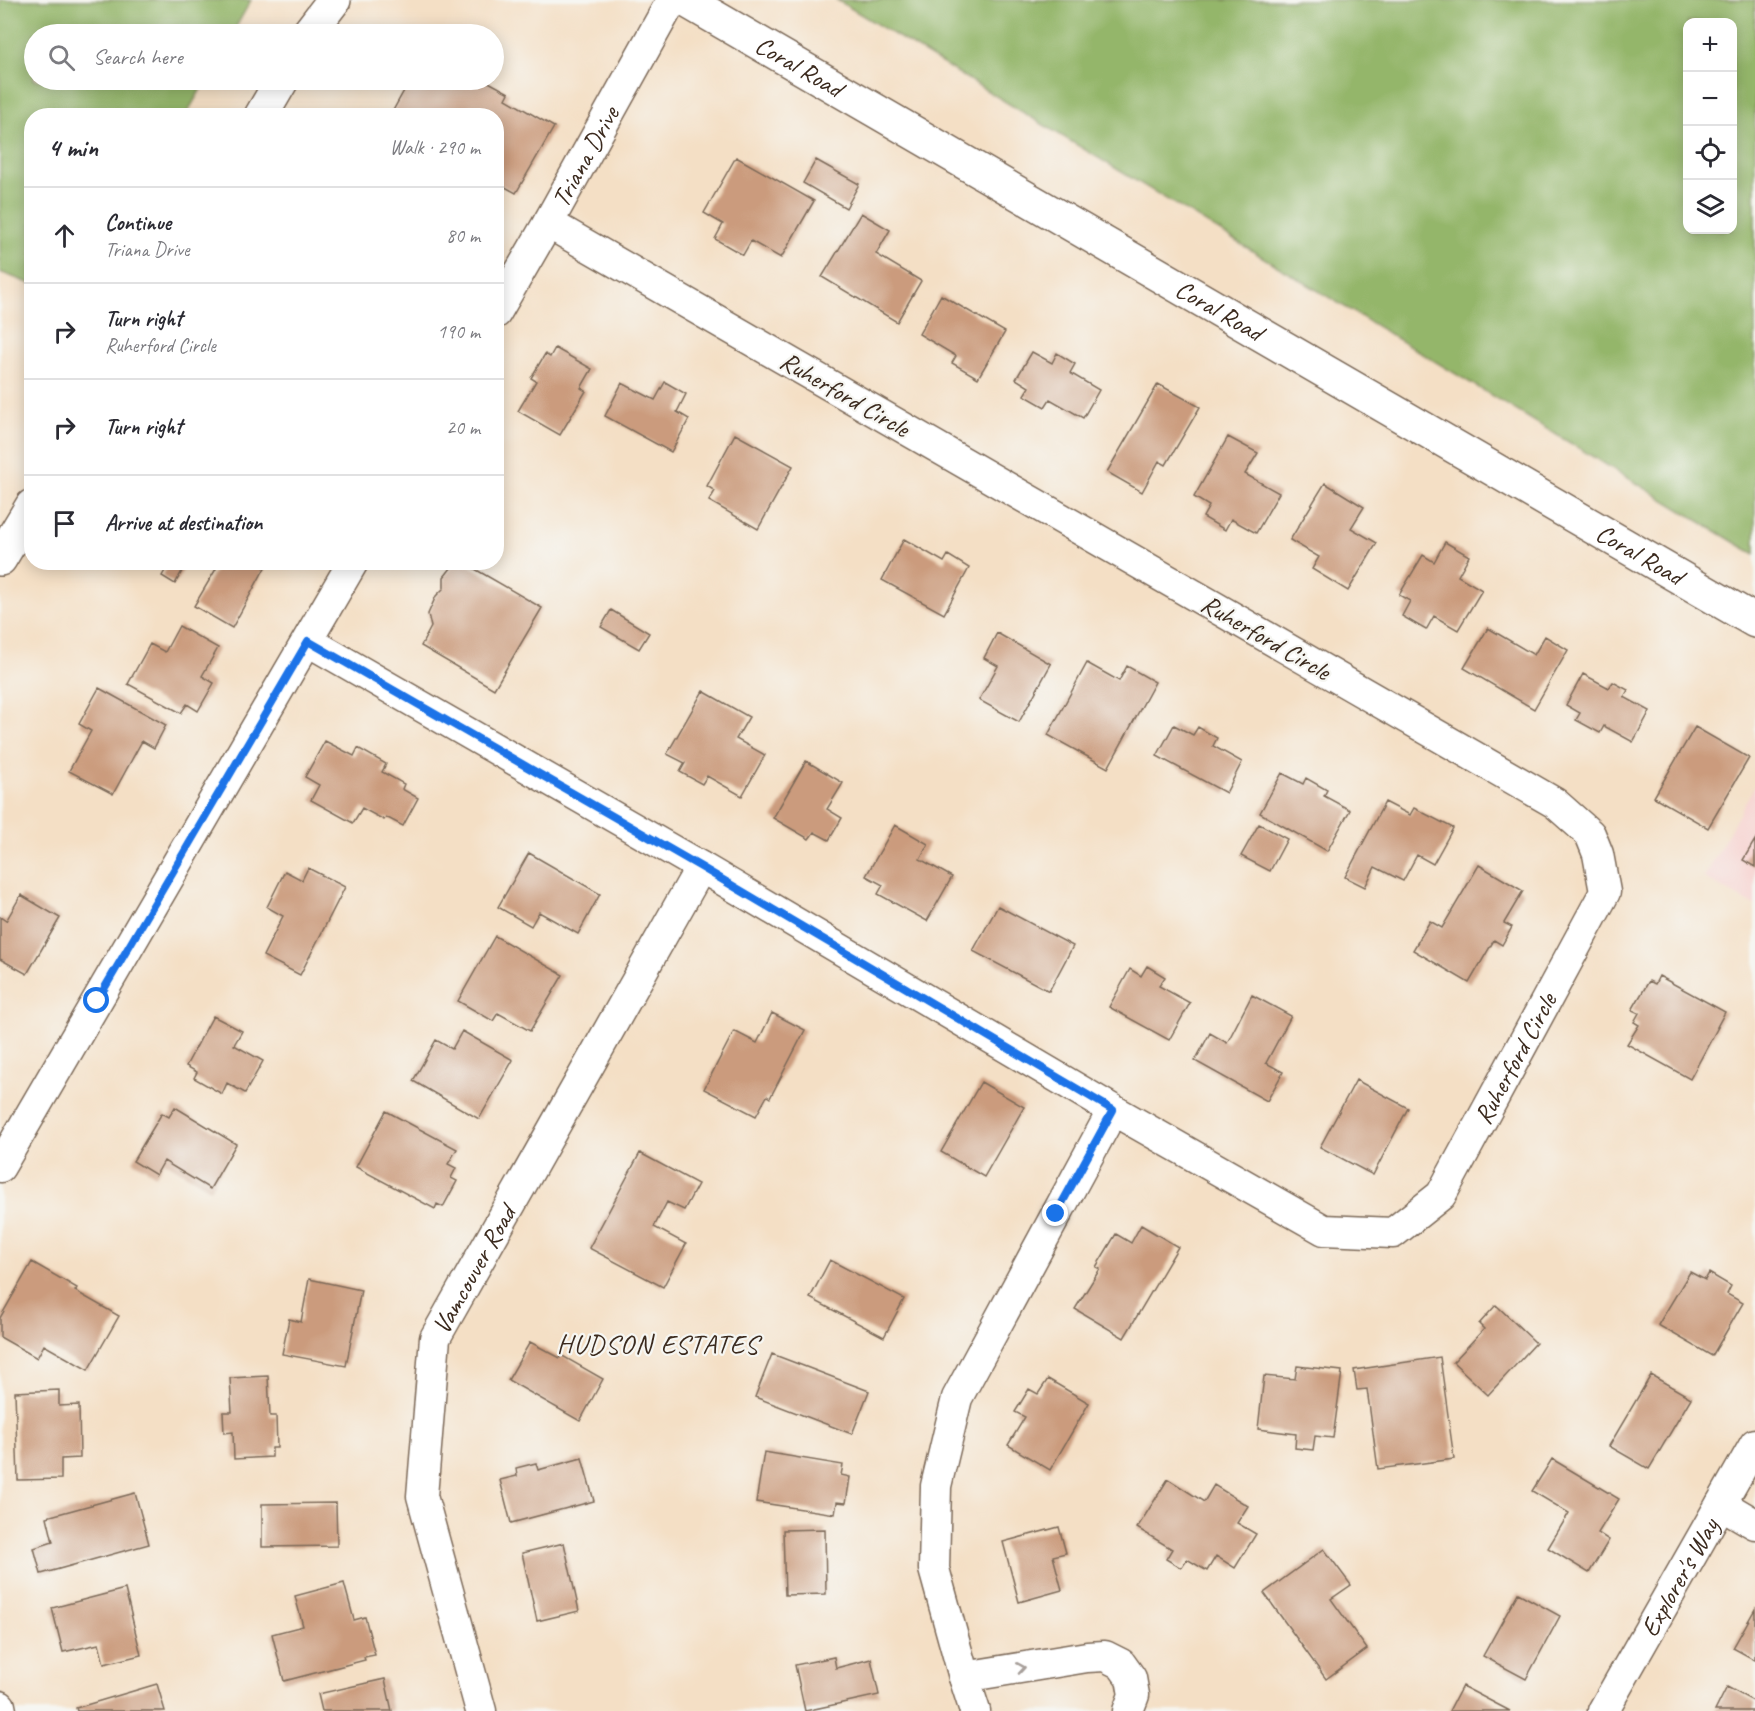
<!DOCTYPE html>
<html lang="en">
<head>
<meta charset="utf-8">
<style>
	:root { --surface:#fff; --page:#f7f7f7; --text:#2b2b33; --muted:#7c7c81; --line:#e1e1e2 }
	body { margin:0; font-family:Caveat,sans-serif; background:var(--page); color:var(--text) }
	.controls { position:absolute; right:18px; top:18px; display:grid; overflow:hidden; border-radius:12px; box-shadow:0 3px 15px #0003 }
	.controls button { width:54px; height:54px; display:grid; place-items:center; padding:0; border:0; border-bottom:2px solid var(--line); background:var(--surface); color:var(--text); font:30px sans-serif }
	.stop { position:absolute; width:18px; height:18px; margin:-14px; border:4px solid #1a73e8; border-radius:50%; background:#fff }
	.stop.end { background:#1a73e8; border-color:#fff; box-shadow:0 2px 6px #0008 }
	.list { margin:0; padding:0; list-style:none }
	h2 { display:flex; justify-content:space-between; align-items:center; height:78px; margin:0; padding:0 24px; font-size:26px }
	h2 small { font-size:20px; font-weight:400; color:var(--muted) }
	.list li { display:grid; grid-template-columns:39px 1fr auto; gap:18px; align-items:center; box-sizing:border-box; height:96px; padding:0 24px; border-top:2px solid var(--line) }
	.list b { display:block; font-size:22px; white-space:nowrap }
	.list p { margin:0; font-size:20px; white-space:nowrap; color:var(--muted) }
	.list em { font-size:20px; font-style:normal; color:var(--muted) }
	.icon { flex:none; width:33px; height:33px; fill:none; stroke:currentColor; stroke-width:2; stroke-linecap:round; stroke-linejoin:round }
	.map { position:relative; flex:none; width:1755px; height:1711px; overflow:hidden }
	.search { position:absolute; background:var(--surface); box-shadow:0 3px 15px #0003; left:24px; top:24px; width:480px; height:66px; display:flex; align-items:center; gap:15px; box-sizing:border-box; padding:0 21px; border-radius:33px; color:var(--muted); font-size:22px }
	.panel { position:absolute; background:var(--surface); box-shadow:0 3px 15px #0003; left:24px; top:108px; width:480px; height:462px; border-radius:24px }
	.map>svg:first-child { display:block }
</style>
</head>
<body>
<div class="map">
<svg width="1755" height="1711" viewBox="0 0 1755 1711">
	<rect width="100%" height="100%" fill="#f6f6f2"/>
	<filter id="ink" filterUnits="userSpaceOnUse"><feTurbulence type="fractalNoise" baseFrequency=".0167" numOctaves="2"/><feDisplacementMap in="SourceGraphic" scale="12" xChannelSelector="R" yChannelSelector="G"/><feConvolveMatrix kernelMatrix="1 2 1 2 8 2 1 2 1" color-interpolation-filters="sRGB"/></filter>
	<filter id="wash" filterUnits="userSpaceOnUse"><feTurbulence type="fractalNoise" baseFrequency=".008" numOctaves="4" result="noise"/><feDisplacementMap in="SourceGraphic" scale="24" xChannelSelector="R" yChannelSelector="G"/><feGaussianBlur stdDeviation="1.35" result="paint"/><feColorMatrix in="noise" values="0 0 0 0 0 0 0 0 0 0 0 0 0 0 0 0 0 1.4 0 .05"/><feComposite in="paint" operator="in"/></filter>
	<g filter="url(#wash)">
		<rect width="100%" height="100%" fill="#f4dfc5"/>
		<path fill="#f7d0ce" d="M1755,785v121l-51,-28z"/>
		<path fill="#94b66a" stroke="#687044" stroke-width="1.5" fill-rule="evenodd" d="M0,0h251l-19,34h-198v46h172l-20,35 -154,1 -1,168 -31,-12z
			M837,0h918v554l-16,-9zM1688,22h44v208h-44z"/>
		<g id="blocks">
			<path fill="#cb9b7d" d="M410,80h62l7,3 2,-3h4l24,13 -3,6 48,28 -38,66 -20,-11v-66h-106z
				M736,157l78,44 -33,57 -30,-17 -8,14 -28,-16 8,-15 -19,-11z
				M816,160l43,24 -13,24 -43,-25z
				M861,213l29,17 -14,24 45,27 -24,41 -75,-45z
				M941,295l64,37 -27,46 -26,-15 4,-7 -37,-22z
				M555,348l37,21 -11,19 5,3 -26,44 -42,-24 18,-30 -5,-3 14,-24 5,3z
				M1032,352l20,11 5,-10 18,11 -5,9 29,17 -16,28 -33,-19 -5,8 -21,-12 5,-8 -13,-8z
				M665,382l21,12 -9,18 12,7 -18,33 -66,-36 17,-33 33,17z
				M1158,384l42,23 -34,58 -7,-4 -17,31 -35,-20z
				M735,434l58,32 -35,63 -49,-28 6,-10 -8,-5z
				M1228,437l30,16 -13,21 34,19 -23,40 -25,-14 -6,11 -22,-13 6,-11 -15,-9z
				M1325,483l39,24 -13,21 26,15 -29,48 -36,-22 7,-12 -29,-17z
				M904,539l40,23 4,-7 21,13 -25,46 -62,-34z
				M1445,542l24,14 -11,20 24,14 -24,40 -24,-14 -8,14 -24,-14 8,-15 -11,-6 24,-40 11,7z
				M170,562h17l-12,22 -13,-8z
				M205,562h63l-36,66 -38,-22 22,-37z
				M455,563l13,2 74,43 -48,81 -73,-43 10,-19 -3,-13 8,-18 8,-8v-11z
				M611,610l38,23 -10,16 -38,-22z
				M179,626l39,22 -16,28 12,7 -16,28 -11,-7 -6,9 -53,-29 22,-40 15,8z
				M1488,628l46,27 11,-19 23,14 -34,59 -70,-41z
				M997,633l54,31 -32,58 -40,-22 19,-34 -14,-8z
				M1087,663l32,18 8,-15 28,16 -47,86 -60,-33z
				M1583,674l26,14 4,-6 15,8 -4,7 26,14 -17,31 -29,-16 -4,7 -24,-13 4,-7 -14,-8z
				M99,688l67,37 -12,23 -12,-7 -29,53 -44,-23 22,-40 -12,-7z
				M703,691l46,26 -13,22 29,16 -23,41 -35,-20 -5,8 -22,-12 5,-9 -18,-9z
				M1174,725l19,10 5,-8 19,11 -4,8 29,16 -16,31 -69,-37z
				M1695,727l54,31 -41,70 -54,-31z
				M325,741l29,15 4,-8 28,16 -4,8 22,12 -2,5 16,9 -15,28 -17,-9 -2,3 -22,-12 -9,15 -42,-23 8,-15 -14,-8z
				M806,761l37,22 -16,26 15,9 -13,22 -15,-8 -5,7 -36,-21z
				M1282,773l21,11 3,-6 21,12 -3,6 26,14 -23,41 -67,-38z
				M1385,802l25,13 4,-7 39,20 -20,36 -16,-9 -14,26 -28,-14 -10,20 -20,-10z
				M1259,824l28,15 -17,32 -29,-15z
				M895,825l33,19 -8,15 32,18 -25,44 -49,-27 5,-9 -17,-9z
				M1755,840v27l-12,-7z
				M529,853l71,41 -22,40 -39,-22 -8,14 -33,-19z
				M1479,865l44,26 -19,32 8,4 -10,18 -8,-5 -25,43 -56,-33 17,-29 12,7z
				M308,868l37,19 -45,88 -37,-19 20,-40 -16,-9 18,-36 17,9z
				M21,895l39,23 -33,56 -27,-15v-42l6,4z
				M998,906l75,40 -24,45 -76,-40z
				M495,936l68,39 -33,56 -32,-18 -5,8 -35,-20z
				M1147,966l18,11 -6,9 31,17 -21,37 -60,-33 21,-38 11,7z
				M1659,976l66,36 -8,15h1l-28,52 -63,-35 12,-19 -5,-3 5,-9 -7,-3 17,-29 6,3z
				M1252,995l39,21 -25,47 17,9 -16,29 -72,-40 15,-28 17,10z
				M772,1013l33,17 -35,68 -3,-2 -11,20 -52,-27 30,-58 23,12z
				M213,1016l29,15 -8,14 29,16 -18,32 -18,-10 -5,11 -28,-16 3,-6 -11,-6z
				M462,1031l51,29 -34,59 -66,-38 23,-41 16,9z
				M1356,1080l52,28 -35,67 -53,-28z
				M981,1082l43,25 -40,70 -43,-25z
				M175,1107l61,37 -26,45 -46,-28 -8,14 -23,-14 29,-48 7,4z
				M386,1111l71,38 -9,15 8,4 -5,10 6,3 -14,26 -6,-3 -2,5 -79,-42z
				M640,1153l58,31 -14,26 -17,-8 -13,25 32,17 -23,43 -74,-39z
				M1141,1225l37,22 -54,91 -49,-29 25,-40 -4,-2 20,-33 15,9z
				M830,1260l74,39 -20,38 -74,-39z
				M32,1262l45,26 -2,3 44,25 -31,54 -44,-25 -7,13 -37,-21v-19z
				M1690,1272l15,8 4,-7 22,13 -4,8 16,9 -31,53 -54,-31z
				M309,1279l52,11 -15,76 -64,-12 7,-35 12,3z
				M1496,1305l40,38 -48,52 -35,-33 31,-33 -5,-5z
				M530,1342l30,16 1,-3 42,24 -23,42 -72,-41z
				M772,1354l97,37 -17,43 -97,-37z
				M1440,1357l14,102 -76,10 -11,-80 -10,1 -3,-20z
				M1297,1366l45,5 -9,67 -18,-2 -2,14 -18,-2 1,-14 -38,-5 6,-53 31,3z
				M1651,1375l40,23 -42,71 -40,-23z
				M268,1376l2,40h6l1,32h-5v9l-38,2 -1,-27 -9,1 -1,-21h9l-2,-34z
				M1048,1379l41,24 -39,67 -42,-25 17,-28 -10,-5 14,-23 9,5z
				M59,1390v16l20,-1 1,53 -19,1v20l-43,1 -3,-88z
				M764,1452l79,13 -2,10 9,2 -4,26 -9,-1 -2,12 -79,-12z
				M582,1458l12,43 -83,22 -11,-43 17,-4 -1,-8 20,-5 2,7z
				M1552,1459l67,40 -21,34 11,7 -20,33 -41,-25 21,-35 -37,-22z
				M1168,1479l36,23 10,-17 34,21 -11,17 19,11 -21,34 -19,-12 -9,15 -20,-12 -6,9 -15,-9 6,-10 -35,-21z
				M135,1493l14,51 -108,30 -7,-26 19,-6 -6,-25z
				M336,1503l1,43 -75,1v-43z
				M1059,1527l7,26 -13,3 9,34 -43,12 -16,-60z
				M825,1529l1,65 -41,1 -2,-65z
				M564,1543l15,68 -42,10 -15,-68z
				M1324,1549l27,36 -20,14 36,50 -41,30 -62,-86z
				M344,1583l10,37 11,-3 10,38 -11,2 1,3 -81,21 -12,-47 31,-8 -8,-30z
				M125,1589l16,66 -37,9 -5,-20 -36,8 -11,-44z
				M1518,1593l42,23 -34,63 -43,-23z
				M1755,1609v51l-22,-12z
				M834,1657l2,11 35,-9 8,36 -74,16 -10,-46z
				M385,1679l7,32h-70l-4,-17z
				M157,1684l8,27h-88l-1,-3z
				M1462,1686l48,25h-61z
				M1727,1687l28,15v9h-40z"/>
		</g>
	</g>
	<g filter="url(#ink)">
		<use href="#blocks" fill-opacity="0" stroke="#7c6958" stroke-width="1.5"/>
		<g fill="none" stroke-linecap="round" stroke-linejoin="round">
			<g stroke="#7c6958" stroke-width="33">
				<g id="street">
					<path id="s1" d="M496,313l52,-90 124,-223"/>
					<path id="s2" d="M308,641l393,226 412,243 211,120 69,3 48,-38 164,-303 -7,-38 -8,-20 -35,-31 -1007,-580"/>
					<path d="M0,1167l353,-605"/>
					<path d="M1721,1504l34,20"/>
					<path d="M964,1677l123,-20 18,-1 16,8 10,14 3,17 -6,16"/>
					<path d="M0,1706l1,5"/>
					<path id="s3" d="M481,1711l-59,-215 13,-158 266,-471"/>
					<path d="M975,1711l-11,-34 -30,-108 2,-83 21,-88 156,-288"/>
					<path id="s4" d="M1603,1711l152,-267"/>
				</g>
			</g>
			<g stroke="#7c6958" stroke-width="36">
				<g id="secondary">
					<path id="s5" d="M685,0l1070,621"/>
					<path d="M308,34l26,-34"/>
					<path d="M261,116l21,-36"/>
					<path d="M0,559l32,-53"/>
				</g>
			</g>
			<use href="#street" stroke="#fff" stroke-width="30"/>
			<use href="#secondary" stroke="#fff" stroke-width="33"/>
		</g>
		<defs><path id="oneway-chevron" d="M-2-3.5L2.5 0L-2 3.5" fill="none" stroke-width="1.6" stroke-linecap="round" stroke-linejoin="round" transform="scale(1.5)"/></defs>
		<use stroke="#a79f9a" href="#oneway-chevron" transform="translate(1021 1668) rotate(-9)"/>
	</g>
	<g fill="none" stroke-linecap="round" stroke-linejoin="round" filter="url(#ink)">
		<path stroke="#1a73e8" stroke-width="8" d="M97,1001l211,-360 393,226 412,243 -57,104"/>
	</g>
	<g text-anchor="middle" stroke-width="4.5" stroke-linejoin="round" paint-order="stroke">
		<g font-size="26" fill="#3b2a1e" stroke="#f6f6f2">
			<text dy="9" stroke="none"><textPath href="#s5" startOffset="132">Coral Road</textPath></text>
			<text dy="9" stroke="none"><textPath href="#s1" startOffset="180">Triana Drive</textPath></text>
			<text dy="9" stroke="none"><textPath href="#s5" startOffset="618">Coral Road</textPath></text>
			<text transform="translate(845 394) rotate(30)" y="9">Ruherford Circle</text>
			<text dy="9" stroke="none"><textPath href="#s5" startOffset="1104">Coral Road</textPath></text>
			<text transform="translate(1266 637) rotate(30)" y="9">Ruherford Circle</text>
			<text dy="9" stroke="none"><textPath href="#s2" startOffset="1460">Ruherford Circle</textPath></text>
			<text dy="9" stroke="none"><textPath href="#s3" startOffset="460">Vamcouver Road</textPath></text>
			<text dy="9" stroke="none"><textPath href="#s4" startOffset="154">Explorer's Way</textPath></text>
		</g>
		<g font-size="27" letter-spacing="1.5" fill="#3b2a1e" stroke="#f6f6f2">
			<text x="658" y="1353">HUDSON ESTATES</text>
		</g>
	</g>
</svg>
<div class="controls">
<button>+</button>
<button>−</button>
<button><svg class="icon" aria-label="locate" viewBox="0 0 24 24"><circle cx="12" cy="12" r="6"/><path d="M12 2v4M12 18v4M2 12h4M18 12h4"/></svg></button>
<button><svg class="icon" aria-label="layers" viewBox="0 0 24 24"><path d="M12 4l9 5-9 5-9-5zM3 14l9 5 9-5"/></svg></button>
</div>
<div class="stop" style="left:97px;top:1001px"></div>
<div class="stop end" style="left:1056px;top:1214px"></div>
<div class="search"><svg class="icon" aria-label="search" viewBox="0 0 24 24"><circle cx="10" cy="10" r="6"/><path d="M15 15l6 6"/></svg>Search here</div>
<section class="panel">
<h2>4 min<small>Walk · 290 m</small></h2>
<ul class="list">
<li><svg class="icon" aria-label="ahead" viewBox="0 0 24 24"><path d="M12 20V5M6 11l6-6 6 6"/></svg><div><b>Continue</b><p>Triana Drive</p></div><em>80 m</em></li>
<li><svg class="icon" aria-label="right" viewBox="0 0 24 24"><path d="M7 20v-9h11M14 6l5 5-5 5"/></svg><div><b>Turn right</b><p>Ruherford Circle</p></div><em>190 m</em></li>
<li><svg class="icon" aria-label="right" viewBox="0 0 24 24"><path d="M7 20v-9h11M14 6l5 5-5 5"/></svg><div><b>Turn right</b></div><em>20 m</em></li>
<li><svg class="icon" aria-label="arrive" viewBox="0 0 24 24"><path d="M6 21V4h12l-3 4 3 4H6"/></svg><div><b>Arrive at destination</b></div></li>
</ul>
</section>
</div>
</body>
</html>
